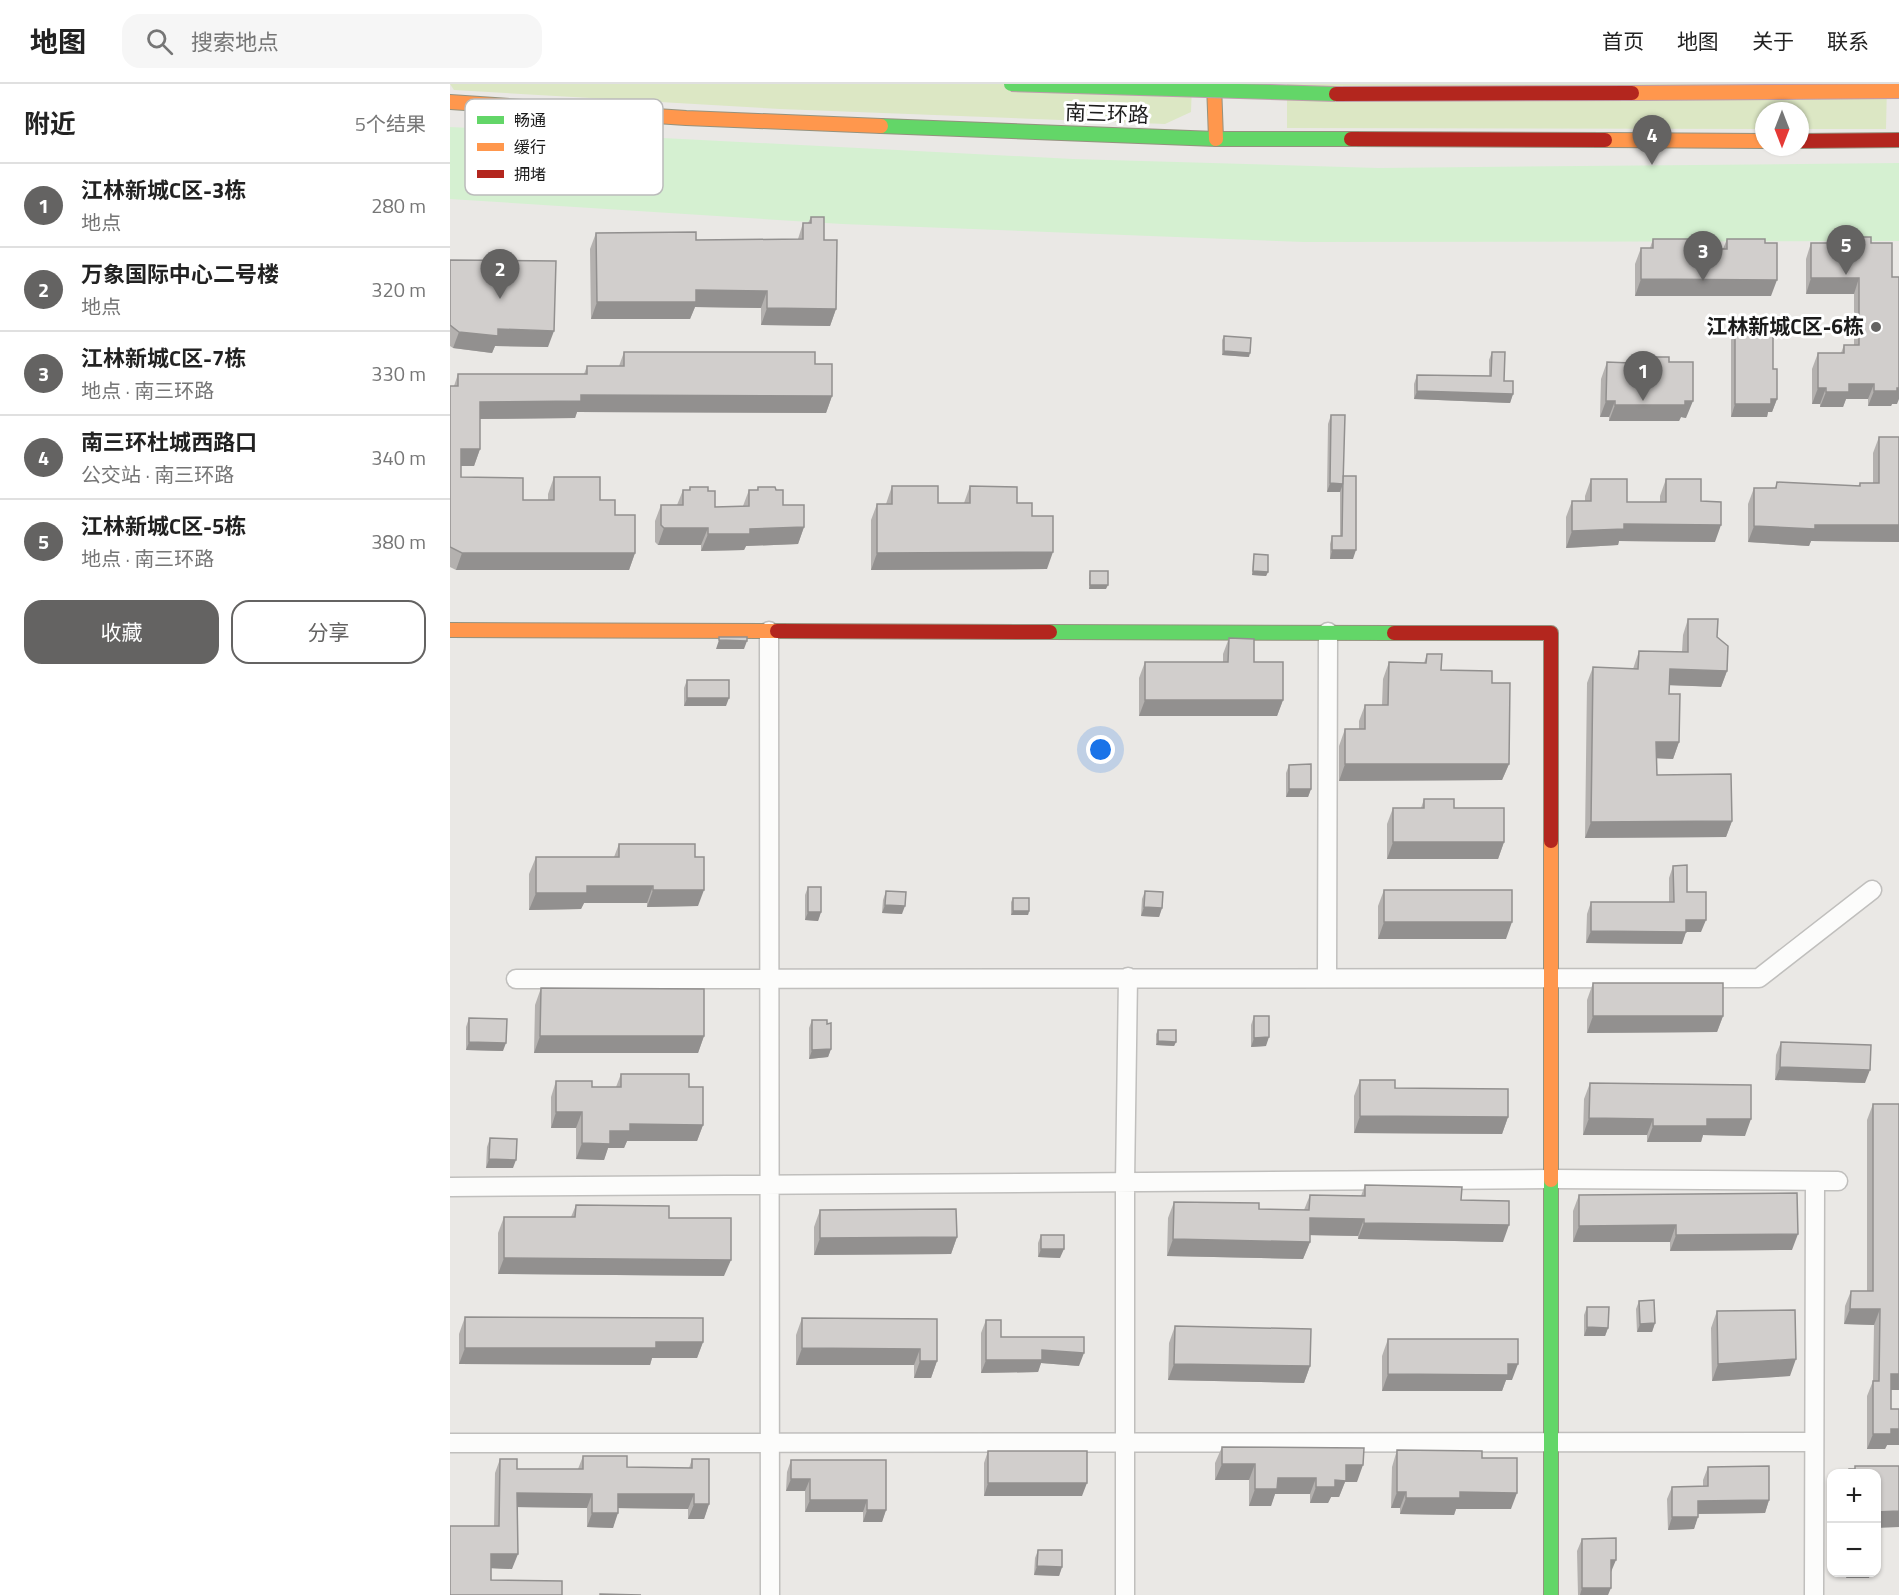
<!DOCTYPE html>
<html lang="zh">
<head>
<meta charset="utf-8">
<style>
	:root { --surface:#fff; --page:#f6f6f6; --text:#222; --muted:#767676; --line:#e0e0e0; --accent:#646362 }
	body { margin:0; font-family:"Titillium Web","Noto Sans SC",sans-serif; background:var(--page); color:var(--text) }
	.controls { position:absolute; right:18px; bottom:18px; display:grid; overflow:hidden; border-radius:12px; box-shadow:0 2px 4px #0004 }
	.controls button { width:54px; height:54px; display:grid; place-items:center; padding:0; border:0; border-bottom:2px solid var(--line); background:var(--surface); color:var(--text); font:30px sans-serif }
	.compass { position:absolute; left:1305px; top:18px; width:54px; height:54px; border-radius:50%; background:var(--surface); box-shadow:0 2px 4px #0004; rotate:180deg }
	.you { position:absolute; left:651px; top:666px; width:21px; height:21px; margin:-15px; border:4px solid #fff; border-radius:50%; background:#1a73e8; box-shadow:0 0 0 9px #1a73e833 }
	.badge { display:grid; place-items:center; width:39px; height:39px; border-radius:50%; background:var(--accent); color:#fff; font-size:20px; font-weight:700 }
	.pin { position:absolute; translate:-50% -50px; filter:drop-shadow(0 2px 3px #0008) }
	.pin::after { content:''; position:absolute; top:32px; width:21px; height:18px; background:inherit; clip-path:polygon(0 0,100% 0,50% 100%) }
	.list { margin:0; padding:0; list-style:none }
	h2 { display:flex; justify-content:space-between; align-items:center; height:78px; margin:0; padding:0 24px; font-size:26px }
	h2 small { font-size:20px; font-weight:400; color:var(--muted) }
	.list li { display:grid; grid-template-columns:39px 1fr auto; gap:18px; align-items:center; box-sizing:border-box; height:84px; padding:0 24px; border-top:2px solid var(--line) }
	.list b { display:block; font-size:22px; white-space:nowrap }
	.list p { margin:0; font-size:20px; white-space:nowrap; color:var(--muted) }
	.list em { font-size:20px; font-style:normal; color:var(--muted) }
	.actions { display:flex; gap:12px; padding:18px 24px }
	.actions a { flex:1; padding:14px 0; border:2px solid var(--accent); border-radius:18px; text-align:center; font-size:21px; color:var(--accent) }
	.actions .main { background:var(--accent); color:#fff }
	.icon { flex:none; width:33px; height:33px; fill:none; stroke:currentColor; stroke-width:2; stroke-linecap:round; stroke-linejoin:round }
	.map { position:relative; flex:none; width:1449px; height:1511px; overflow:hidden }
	header { display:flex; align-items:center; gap:36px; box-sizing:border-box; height:84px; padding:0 30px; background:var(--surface); border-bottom:2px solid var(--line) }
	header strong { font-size:28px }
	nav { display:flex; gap:33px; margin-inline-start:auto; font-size:21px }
	.search { width:420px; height:54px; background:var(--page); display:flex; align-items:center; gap:15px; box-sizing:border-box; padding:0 21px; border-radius:18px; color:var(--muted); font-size:22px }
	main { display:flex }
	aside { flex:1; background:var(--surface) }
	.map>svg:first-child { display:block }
</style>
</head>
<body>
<header>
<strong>地图</strong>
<div class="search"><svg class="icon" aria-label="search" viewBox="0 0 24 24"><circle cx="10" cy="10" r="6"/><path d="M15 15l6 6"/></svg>搜索地点</div>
<nav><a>首页</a><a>地图</a><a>关于</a><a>联系</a></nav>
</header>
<main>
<aside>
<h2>附近<small>5个结果</small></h2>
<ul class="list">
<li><span class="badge">1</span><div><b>江林新城C区-3栋</b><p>地点</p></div><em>280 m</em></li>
<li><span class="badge">2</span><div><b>万象国际中心二号楼</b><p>地点</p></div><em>320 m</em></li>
<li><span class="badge">3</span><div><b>江林新城C区-7栋</b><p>地点 · 南三环路</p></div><em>330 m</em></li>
<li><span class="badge">4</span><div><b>南三环杜城西路口</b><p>公交站 · 南三环路</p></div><em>340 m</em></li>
<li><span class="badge">5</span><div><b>江林新城C区-5栋</b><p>地点 · 南三环路</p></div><em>380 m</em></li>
</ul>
<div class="actions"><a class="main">收藏</a><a>分享</a></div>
</aside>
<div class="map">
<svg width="1449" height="1511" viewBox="0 0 1449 1511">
	<rect width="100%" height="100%" fill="#eae8e5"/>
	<path fill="#dce7c4" d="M0,0h742l-1,28 -26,12 -385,-15 -326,-19z
		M837,0h600l-1,45h-86v-18h-36v18l-477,-1z"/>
	<path fill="#d5f0d1" d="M0,43l623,32 305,9 521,-5v78l-595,1 -462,-18 -392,-25z"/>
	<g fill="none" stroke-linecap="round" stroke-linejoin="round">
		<g stroke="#c0bfbd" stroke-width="21">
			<path id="street" d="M319,547l1,964
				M877,893l1,-345
				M66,895l1243,-1 113,-88
				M0,1103l1102,-8 286,2
				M0,1359l1363,-1
				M675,1511v-413l3,-205
				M1364,1511l1,-414"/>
		</g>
		<g stroke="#94927e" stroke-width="16">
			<path id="fast" d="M431,42l335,13h135
				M600,548l344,1
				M1101,1096v415"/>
		</g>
		<g stroke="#94927e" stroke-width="16">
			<path id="slow" d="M764,0l2,55
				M0,18l236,16 195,8
				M1155,56l159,1
				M0,546l327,1
				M1101,757v339"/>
		</g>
		<g stroke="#94927e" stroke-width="16">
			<path id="jam" d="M901,55l254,1
				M1350,57l99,-1
				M327,547l273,1
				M944,549h157v208"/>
		</g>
		<use href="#street" stroke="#fcfcfb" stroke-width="18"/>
		<use href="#fast" stroke="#63d668" stroke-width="14"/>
		<use href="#slow" stroke="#ff974d" stroke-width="14"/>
		<use href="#jam" stroke="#b3261e" stroke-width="14"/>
		<g stroke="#be9dac" stroke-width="16" stroke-linecap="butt">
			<path id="fast-bridge" d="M561,0l325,10"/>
		</g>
		<g stroke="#be9dac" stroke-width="16" stroke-linecap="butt">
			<path id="slow-bridge" d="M1182,9l267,-2"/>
		</g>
		<g stroke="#be9dac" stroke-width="16" stroke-linecap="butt">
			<path id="jam-bridge" d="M886,10l296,-1"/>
		</g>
		<use href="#fast-bridge" stroke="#63d668" stroke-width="14"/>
		<use href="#slow-bridge" stroke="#ff974d" stroke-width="14"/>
		<use href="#jam-bridge" stroke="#b3261e" stroke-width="14"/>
	</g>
	<path fill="#b4b1af" d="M361,133l13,23 12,69 -6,17 -69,-1v-17l-66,-1 -5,12h-99l-1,-70 6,-16 100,7 102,-1 5,-16h5z
		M1383,153l38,6 21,34 5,127h-5l-1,2h-23v-7h-22l-3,8h-23v-3h-8v-35l6,-16h23l3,-8h10v-51h-48v-35l5,-16h19z
		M1203,155l38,10h32l4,-10 38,4 6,53h-136v-32l6,-16h9z
		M0,176l98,87 -53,-1 -3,7 -39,-5 -3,-2z
		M1285,244l38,41 4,30 -5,13h-4l-1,5h-36v-77z
		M774,252l25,21 -27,-2v-15z
		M174,268l191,12 17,32 -6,17 -249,-1 -2,6 -95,1v30l-6,17h-13v11l62,23h25v-6l6,-17 46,23 15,15 20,38 -6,17h-173l-6,-3v-181h4l4,-12h126l3,-8h32z
		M1042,268l12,29 9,13 -3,9 -96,-4v-15l3,-9 72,1v-16z
		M1181,273l38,5 17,56 -5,-1 -2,4h-70v-4h-9l1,-38 6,-17 22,1z
		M881,331l12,61 10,83h-23v-15l2,-8h8v-45l-13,1 1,-68z
		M1429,353h20v105l-88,-1 -2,5 -61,-4v-38l6,-16h21l2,-6 81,4 2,-3h13v-30z
		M1141,395l36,23h33v-6l6,-17 35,22 14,41 -96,-1 -1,4 -52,3v-31l6,-16h13v-5z
		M442,402l46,17h26l6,-17 47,17 15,13 15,53 -176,1v-50l6,-16h9z
		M240,403l18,4 7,16 28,-1 6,-16h8l1,-3 18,3 7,15 21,22 -6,17 -52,2 -2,4 -43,1v-6h-43l-3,-3v-21l6,-16h16l6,-15h6z
		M804,470l14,18 -2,4 -14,-1 1,-16z
		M640,487l16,18h-17v-13z
		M1238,535l29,18 10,34 -6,16 -52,-2v9l10,48 -6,17 -17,-1 1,17 75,46 -6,16 -141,1 2,-155 6,-16 40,2 6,-18 43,1 1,-17z
		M779,554l25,24 29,38 -6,16h-138v-38l6,-16h78v-8z
		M977,570l14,16 51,13 17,81 -7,16 -163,1v-35l6,-17h14v-8l6,-16h17l1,-26 6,-17 35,1z
		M237,596l39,26h-42v-18z
		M839,681l22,24 -3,8h-22v-24z
		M974,715l30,9 50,34 -6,17h-111v-35l6,-16h28z
		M169,760l79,62 -51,1v-4h-63l-3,6 -52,1v-36l7,-17h78z
		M1223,782l14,26 14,40h-15l-4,12 -96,-1 1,-29 4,-12h78v-24z
		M358,803l13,25 -3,9 -13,-1v-25z
		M934,806l122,49h-128v-33z
		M436,807l16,23 -20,-1 1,-13z
		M695,807l17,17 -3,9 -18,-1 1,-17z
		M563,814l16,13 -1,4h-17v-13z
		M1143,899l130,33 -6,16 -130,1v-33z
		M91,904l163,48 -6,17h-164l1,-48z
		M804,932l12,30 -15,1v-22z
		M19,934l34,33 -37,-1v-23z
		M362,936l15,4 4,25 -3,8 -19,2v-31z
		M708,946l18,12 -2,4 -18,-1v-11z
		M1331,958l84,41 -90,-3 1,-25z
		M171,990l68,13 14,38 -6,16h-70l-3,7h-16l-4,12 -28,-1v-31h-25v-31l5,-16 36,6h24z
		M910,996l35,8 113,29 -6,17 -148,-1v-37z
		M1140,999l155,53 -42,-1 -2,7h-54v-7h-64l1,-36z
		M1423,1020h26v286h-8v19l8,36h-12l-2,4h-18v-53l6,-15 1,-56 -30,-1 1,-18 6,-15h16v-171z
		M40,1054l23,30h-27l1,-21z
		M915,1101l96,15 42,42 -145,-3v-3l-48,-1v7l-7,17 -136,-3 1,-38 6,-16 85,7 45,1 6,-15 51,1z
		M1129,1111l213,55 -122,1v-9h-97v-31z
		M126,1121l93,13 55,58 -226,-2v-41l6,-16h67z
		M370,1126l137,27 -6,17 -137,1v-28z
		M591,1151l19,23 -22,-1v-14z
		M1189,1217l16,22 -3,9h-15l-1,-23z
		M1137,1223l21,21 -3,8h-21v-21z
		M1267,1227l73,65 -78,5 -1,-53z
		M15,1233l238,25 -6,16h-45l-2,7 -191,-1v-30z
		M352,1234l135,1v42l-6,17h-17v-13h-118v-30z
		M536,1236l15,17 78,29 -38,-3 -3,9 -57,1v-40z
		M725,1242l135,40 -6,17 -136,-3 1,-37z
		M938,1255l124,41h-6l-4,11h-120v-35z
		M772,1363l135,35h-12l-6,15h-8l-3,6h-18v-9h-35l-4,12h-22v-26h-34v-17z
		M947,1366l85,8 29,51h-55l-2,6 -54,-1v-6h-9l1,-41z
		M538,1367l94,45h-98v-33z
		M133,1372l44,11 62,1 3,-9 17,45 -5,15h-16v-10l-70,-1 -5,20 -26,-1v-19l-70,-1 -5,62 -21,-1v12l-41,15 44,-69 1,-53 5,-14 17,10h61z
		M341,1376l95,50 -4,12h-19v-10h-58v-21h-19l1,-19z
		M1258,1383l61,33 -4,13 -67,1 -4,15 -26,1 -1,-31 5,-12 31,-1v-6z
		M1132,1455l29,33 -3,23h-30l-1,-44z
		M588,1466l24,17 -3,9 -25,-1 1,-17z"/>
	<path fill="#92908f" d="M1361,194h48l-5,16h-48z
		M1191,195l136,1 -6,16h-136z
		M246,206l71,1 -6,17 -66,-1 -5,12h-99l6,-17z
		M317,224l69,1 -6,17 -69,-1z
		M48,245l56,2 -6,16 -53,-1 -3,7 -39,-5 6,-16z
		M774,267l26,2 -1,4 -27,-2z
		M1399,300h25l-6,15h-22l-3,8h-23l6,-15z
		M1368,304h8l-6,16h-8z
		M1449,304v11l-2,5h-5l-1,2h-23l6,-15z
		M967,307l96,3 -3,9 -96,-4z
		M131,311l251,1 -6,17 -249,-1 -2,6 -101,1 6,-17z
		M1321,315h6l-5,13h-4l-1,5h-36l4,-13z
		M1156,317h9l-6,16h-9z
		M1235,317h8l-7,17 -5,-1 -2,4h-70l6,-16z
		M11,365h19l-6,17h-19z
		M880,399l13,1 -3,8h-13z
		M1174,440l97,1 -6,17 -96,-1 -1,4 -52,3 6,-17z
		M1365,441h84v17l-88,-1 -2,5 -61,-4 6,-16z
		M354,443l-6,17 -52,2 -2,4 -43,1 7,-17 42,-5z
		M214,444h44l-7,17h-43z
		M882,466h24l-3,9h-23z
		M603,468l-6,17 -176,1 6,-17z
		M12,469h173l-6,17h-173z
		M803,487l15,1 -2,4 -14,-1z
		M640,501h18l-2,4h-17z
		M269,556l28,1 -3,8h-28z
		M1220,585l57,2 -6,16 -57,-2z
		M237,614h42l-3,8h-42z
		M695,616h138l-6,16h-138z
		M1206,658h23l-6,17 -22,-1z
		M895,680h164l-7,16 -163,1z
		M839,705h22l-3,8h-22z
		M1282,737l-6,16 -141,1 6,-16z
		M943,758h111l-6,17h-111z
		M137,802h66l-6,17h-63l-3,6 -52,1 7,-17z
		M203,806h51l-6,16 -51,1z
		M435,821l20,1 -3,8 -20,-1z
		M694,823l18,1 -3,9 -18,-1z
		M563,827h16l-1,4h-17z
		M358,828h13l-3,9 -13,-1z
		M1236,836h20l-5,12h-15l-4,12 -96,-1 5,-12z
		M934,838h128l-6,17h-128z
		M1143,932h130l-6,16 -130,1z
		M90,952h164l-6,17h-164z
		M819,953l-3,9 -15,1 3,-9z
		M708,957l18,1 -2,4 -18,-1z
		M19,958l37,1 -3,8 -37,-1z
		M381,965l-3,8 -19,2 3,-9z
		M1330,983l90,3 -5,13 -90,-3z
		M106,1028h26l-6,16h-25z
		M910,1032l148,1 -6,17 -148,-1z
		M1139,1034l64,1 -6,16h-64z
		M1257,1035h44l-6,17 -42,-1 -2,7h-54l6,-16z
		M180,1040l73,1 -6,16h-70l-3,7h-16l-4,12 -28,-1 6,-16z
		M39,1075l27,1 -3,8h-27z
		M860,1134l54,1 -6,17 -54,-1z
		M914,1139l145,2 -6,17 -145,-3z
		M1226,1141l-6,17h-97l6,-16z
		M1348,1150l-6,16 -122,1 6,-16z
		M507,1153l-6,17 -137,1 6,-17z
		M723,1155l137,3 -7,17 -136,-3z
		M591,1165h23l-4,9 -22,-1z
		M54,1174l227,2 -7,16 -226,-2z
		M1400,1225h30l-6,16 -30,-1z
		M1205,1239l-3,9h-15l3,-8z
		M1137,1243l21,1 -3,8h-21z
		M206,1258h47l-6,16h-45l-2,7 -191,-1 6,-16z
		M352,1264l118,1 -6,16h-118z
		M592,1266l42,3 -5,13 -38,-3 -3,9 -57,1 5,-13z
		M1346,1275l-6,17 -78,5 6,-17z
		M470,1277h17l-6,17h-17z
		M724,1280l136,2 -6,17 -136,-3z
		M1058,1280h10l-6,16h-6l-4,11h-120l6,-17z
		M1441,1290h8v16h-14z
		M1441,1345h8v16h-12l-2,4h-18l6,-15z
		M772,1380h33l-6,16h-34z
		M896,1381h17l-6,17h-12l-6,15h-8l-3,6h-18l6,-16 19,-7z
		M828,1394h38l-6,16h-35l-4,12h-22l6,-17z
		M341,1395h19l-5,12h-19z
		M538,1399h99l-5,13h-98z
		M947,1408h9l-6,16h-9z
		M1010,1408l57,1 -6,16h-55l-2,6 -54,-1 6,-16z
		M67,1409l75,1 -5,14 -75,-1z
		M168,1410h76l-6,15 -75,-1z
		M360,1416h57l-4,12h-58z
		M1319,1416l-4,13 -72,1 5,-13z
		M244,1420h15l-5,15h-16z
		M417,1426h19l-4,12h-19z
		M1449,1427v16l-23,1v-16z
		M142,1429h26l-5,15 -26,-1z
		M1222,1433h26l-4,12 -26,1z
		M41,1470h27l-6,15 -26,-1z
		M1161,1476h5l-5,12z
		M587,1482l25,1 -3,9 -25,-1z
		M1398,1488h23l-2,6h-23z
		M1132,1504h29l-3,7h-28z"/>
	<path fill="#d1cecc" stroke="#92908f" stroke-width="1.5" d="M361,133h13v23h13l-1,69 -69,-1v-17l-71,-1v12h-99l-1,-69 100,-1v8l107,-1v-16h8z
		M1383,153h38v6h21v34h7v111h-2v3h-23v-7h-25v8h-23v-4h-8v-35h26v-8h15v-67h-48v-35h22z
		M1203,155h38v10h36v-10h38v4h12v37l-136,-1v-31h12z
		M0,176l106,1 -2,70 -56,-2v7l-39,-4 -9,-7z
		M1285,244h38v41h4v30h-6v5h-36z
		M774,252l27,2 -1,15 -26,-2z
		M174,268h191v12h17v32l-251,-1v6l-101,1v47h-19v28l62,1v22h31v-23h46v23h15v15h20v38h-173l-12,-6v-161h8v-12h129v-8h37z
		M1042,268h13l-1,29h9v13l-96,-3v-16l74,1z
		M1181,273h38v5h24v39h-8v4h-70v-4h-9l1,-39 24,1z
		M881,331h14l-2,69 -13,-1z
		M1429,353h20v88h-84v4l-61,-3v-38h22l1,-6 83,4v-3h19z
		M893,392h13v74h-24v-14h10z
		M1141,395h36v23h39v-23h35v22l20,1v23l-97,-1v5l-52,2v-30h19z
		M442,402h46v17h32v-17l47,1v16h15v13h21v36l-176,1v-49h15z
		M240,403h18v4h7v16l34,-1v-16h9v-3h17l1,3h7v15h21v22l-54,2v5h-42v-6h-44l-3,-3v-20h22v-15h7z
		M804,470l14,1v17l-15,-1z
		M640,487h18v14h-18z
		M1238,535h30l-1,18 11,9 -1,25 -57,-2 -1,25h11l-1,48h-23l1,33 74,-1 1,47 -141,1 2,-155 45,2 1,-18 49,1z
		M269,553h28v4l-28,-1z
		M779,554l25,1v23h29v38h-138v-38h83z
		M977,570h15l-1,16 51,1v12h18l-1,81h-164v-35h20v-24h23l1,-43 37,1z
		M237,596h42v18h-42z
		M861,680v25h-22v-24z
		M974,715h30v9h50v34h-111v-34h31z
		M169,760h76v13h9v33h-51v-4h-66v7h-51v-36h83z
		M1237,781v27h19v28h-20v12l-95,-1v-29h83l-1,-36z
		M358,803h13v25h-13z
		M934,806h128v32h-128z
		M436,807l20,1 -1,14 -20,-1z
		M695,807l18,1 -1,16 -18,-1z
		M563,814h16v13h-16z
		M1143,899h130v33h-130z
		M91,904l163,1v47h-164z
		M804,932h15v21l-15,1z
		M19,934l38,1 -1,24 -37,-1z
		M362,936h15v4l4,-1v26l-19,1z
		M708,946h18v12l-18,-1z
		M1331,958l90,3 -1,25 -90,-3z
		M171,990h68v13h14v38l-73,-1v7h-20v13l-28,-1v-31h-26v-31h36v6h29z
		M910,996h35v8l113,1v28l-148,-1z
		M1140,999l161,2v34h-44v7h-54v-7l-64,-1z
		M1423,1020h26v270h-8v35h8v20h-8v5h-18v-53h6l1,-72h-30l1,-18h22z
		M40,1054l27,1 -1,21 -27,-1z
		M915,1101l97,2 -1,13 48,1v24l-145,-2v-4l-54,-1v24l-137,-3 1,-37 85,1v6l50,1 1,-15 55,1z
		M1347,1109l1,41 -122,1v-10l-97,1v-31z
		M126,1121l93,1v12h62v42l-227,-2v-41h71z
		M506,1125l1,28 -137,1v-28z
		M591,1151h23v14h-23z
		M1204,1216l1,23 -15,1 -1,-23z
		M1137,1223h22l-1,21 -21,-1z
		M1345,1226l1,49 -78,5 -1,-53z
		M15,1233l238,1v24h-47v6h-191z
		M352,1234l135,1v42h-17v-12l-118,-1z
		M536,1236h15v17h83v16l-42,-3v10h-56z
		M725,1242l136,3 -1,37 -136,-2z
		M938,1255h130v25h-10v11l-120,-1z
		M772,1363l142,1 -1,17h-17v16l-11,-1v7h-19v-9h-38l-1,11h-22v-25h-33z
		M947,1366l85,1v7h35v35l-57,-1v6h-54v-6h-9z
		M538,1367h99v32h-99z
		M133,1372h44v11l65,1v-9h17v45h-15v-10h-76v19h-26v-19l-75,-1 1,61h-27v26l71,1v14h-112v-69h49l1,-67h17v10h66z
		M341,1376h95v50h-19v-10h-57v-21h-19z
		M1319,1382v34l-71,1v16h-26v-30l36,-1v-19z
		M1405,1382h44v45l-23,1v-39h-27v-4h6z
		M1166,1454v22h-5v28h-29v-49z
		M588,1466h24v17l-25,-1z
		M150,1510l41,1h-41z"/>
	<circle fill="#646362" stroke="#fff" stroke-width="2" cx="1426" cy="243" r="6"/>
	<g text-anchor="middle" stroke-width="6" stroke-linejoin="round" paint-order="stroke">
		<g font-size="21" fill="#1c1c1c" stroke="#fff">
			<text transform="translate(657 30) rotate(2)" y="7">南三环路</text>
		</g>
		<g font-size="21" font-weight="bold" fill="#1c1c1c" stroke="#fff" text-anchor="end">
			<text x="1414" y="250">江林新城C区-6栋</text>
		</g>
	</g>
	<rect x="15" y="15" width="198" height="96" rx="9" fill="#fff" stroke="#bbb" stroke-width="1.5"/>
	<rect x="27" y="32" width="27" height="8" fill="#63d668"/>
	<rect x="27" y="59" width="27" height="8" fill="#ff974d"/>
	<rect x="27" y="86" width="27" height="8" fill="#b3261e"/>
	<g font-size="16" fill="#1c1c1c">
		<text x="64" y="42">畅通</text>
		<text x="64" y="69">缓行</text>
		<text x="64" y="96">拥堵</text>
	</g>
</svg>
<div class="controls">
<button>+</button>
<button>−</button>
</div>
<svg class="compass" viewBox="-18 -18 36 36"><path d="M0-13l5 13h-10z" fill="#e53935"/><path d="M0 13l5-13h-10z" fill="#767676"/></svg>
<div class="you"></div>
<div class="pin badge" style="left:1193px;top:317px">1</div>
<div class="pin badge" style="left:50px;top:215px">2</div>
<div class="pin badge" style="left:1253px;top:197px">3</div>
<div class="pin badge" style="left:1202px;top:81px">4</div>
<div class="pin badge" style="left:1396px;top:191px">5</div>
</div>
</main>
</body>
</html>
